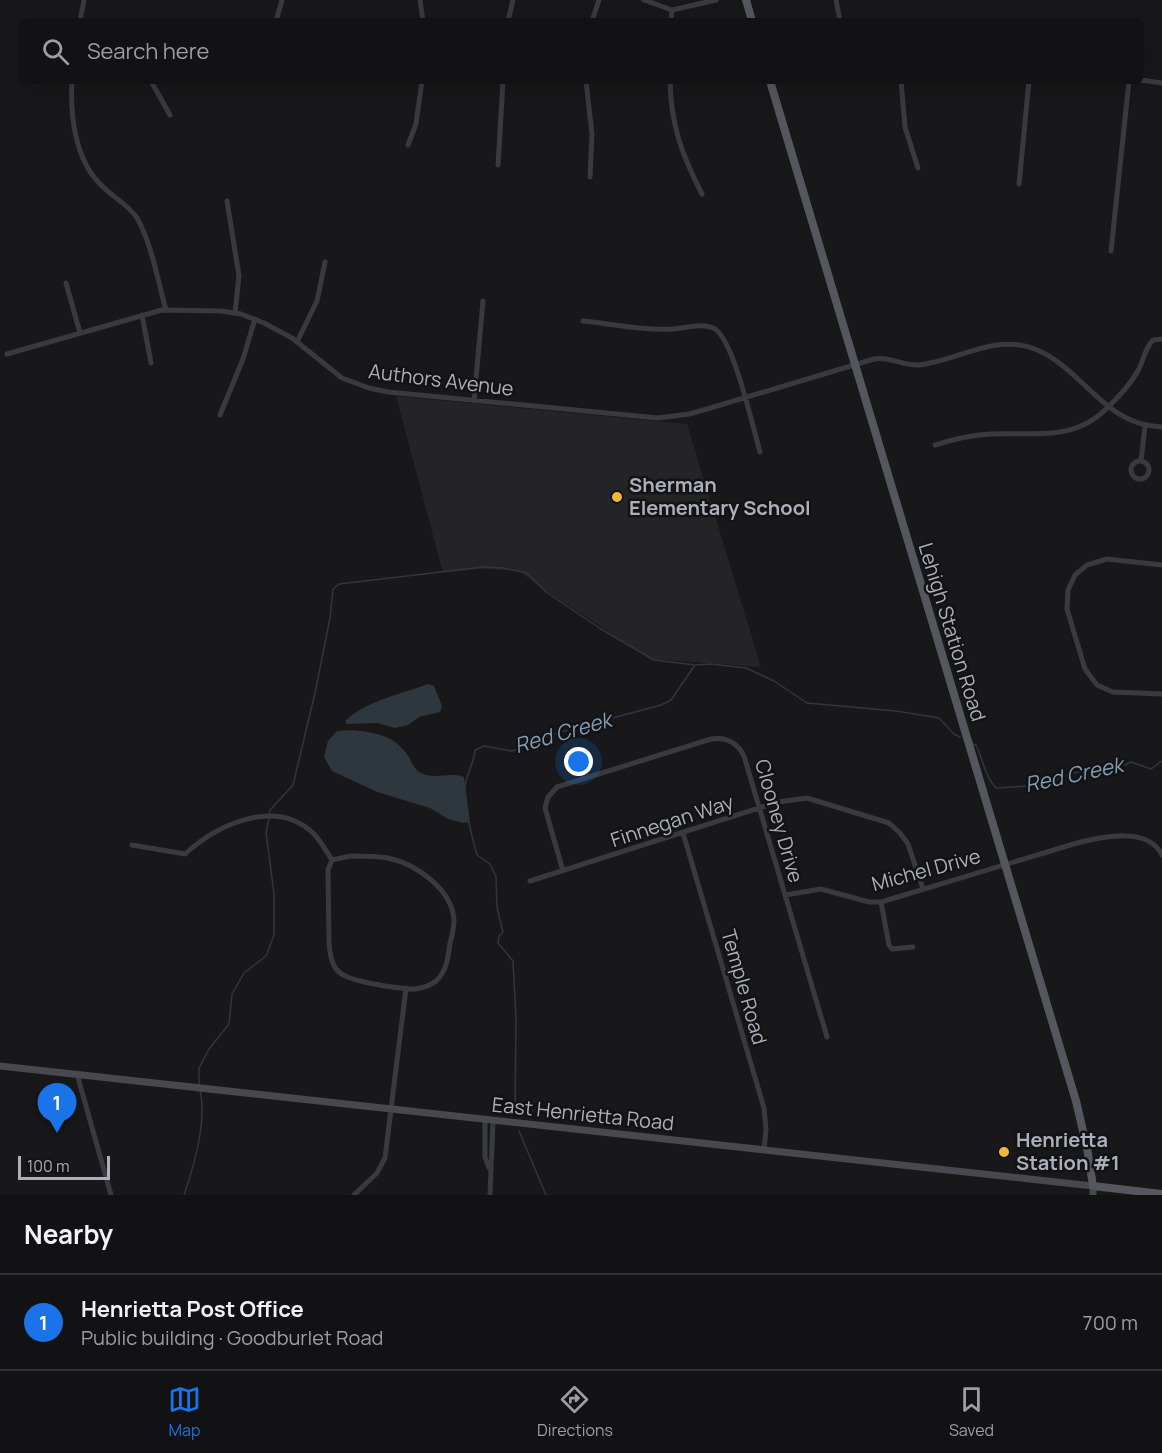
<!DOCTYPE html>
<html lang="en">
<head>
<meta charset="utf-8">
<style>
	:root { --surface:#121214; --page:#1b1b1d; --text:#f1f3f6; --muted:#9c9ea0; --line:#313234; --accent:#1a73e8 }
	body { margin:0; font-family:Manrope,sans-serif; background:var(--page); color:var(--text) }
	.scale { position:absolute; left:18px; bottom:15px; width:92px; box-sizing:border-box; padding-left:6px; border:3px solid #aaafba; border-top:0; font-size:16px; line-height:21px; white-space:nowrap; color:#aaafba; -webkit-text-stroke:4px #131315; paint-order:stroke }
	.you { position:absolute; left:579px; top:762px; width:21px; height:21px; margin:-15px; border:4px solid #fff; border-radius:50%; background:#1a73e8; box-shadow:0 0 0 9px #1a73e833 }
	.badge { display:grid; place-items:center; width:39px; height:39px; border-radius:50%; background:var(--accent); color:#fff; font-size:20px; font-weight:700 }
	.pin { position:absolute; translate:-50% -50px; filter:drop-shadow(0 2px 3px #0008) }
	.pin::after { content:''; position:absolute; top:32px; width:21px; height:18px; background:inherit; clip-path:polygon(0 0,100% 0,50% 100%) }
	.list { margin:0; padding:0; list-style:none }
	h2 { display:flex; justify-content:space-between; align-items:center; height:78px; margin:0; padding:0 24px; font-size:26px }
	h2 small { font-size:20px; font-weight:400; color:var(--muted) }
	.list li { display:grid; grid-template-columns:39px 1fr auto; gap:18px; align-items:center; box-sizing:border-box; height:96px; padding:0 24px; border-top:2px solid var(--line) }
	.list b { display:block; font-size:22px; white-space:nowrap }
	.list p { margin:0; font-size:20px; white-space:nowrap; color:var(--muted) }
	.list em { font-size:20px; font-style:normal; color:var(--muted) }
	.icon { flex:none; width:33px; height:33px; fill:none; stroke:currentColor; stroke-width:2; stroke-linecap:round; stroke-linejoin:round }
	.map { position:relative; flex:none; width:1162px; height:1195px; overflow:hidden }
	.search { position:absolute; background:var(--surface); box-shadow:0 6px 24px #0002; left:18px; right:18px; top:18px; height:66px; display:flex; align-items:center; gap:15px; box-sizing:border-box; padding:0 21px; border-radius:9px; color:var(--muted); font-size:22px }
	.sheet { height:174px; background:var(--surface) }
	nav { display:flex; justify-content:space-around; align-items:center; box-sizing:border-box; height:84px; border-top:2px solid var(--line); background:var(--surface); font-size:16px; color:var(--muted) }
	nav a { display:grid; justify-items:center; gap:3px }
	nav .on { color:var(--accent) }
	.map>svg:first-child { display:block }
</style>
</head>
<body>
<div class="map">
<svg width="1162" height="1195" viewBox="0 0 1162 1195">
	<rect width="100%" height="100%" fill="#18181a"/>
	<path fill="#242427" d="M396,396l291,28 74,243 -111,-8 -114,-75 -18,-14 -39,-1 -36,4z"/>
	<path fill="#2e373e" d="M428,684l6,2 8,20 -2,6 -21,5 -11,8 -13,3 -18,-5 -30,1 -2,-3c21,-20 56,-27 83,-37z
		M352,730c20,2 41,5 54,23 5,6 7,15 13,19 16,9 30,-1 45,5l6,45 -7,1 -15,-4 -18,-11 -53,-16 -45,-21 -8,-14 4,-16 9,-10z"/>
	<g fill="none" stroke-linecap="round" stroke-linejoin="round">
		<path stroke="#2e373e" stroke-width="1.5" d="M973,744l3,1c7,14 9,32 20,43l51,-3 14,-8 12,-4 14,-2 11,-4 27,-2 6,-3 20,7 11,-8
			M269,814l1,-4 23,-25 22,-92 15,-75 3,-29 6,-5 144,-17 20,1 24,5 19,19 55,37 53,31 41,5
			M199,1085v-17l10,-19 20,-25 3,-30 12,-21 22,-17 8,-21v-41l-8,-62 3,-13
			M515,1114l1,-97 -3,-56 -15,-18 1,-7 4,-4 -6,-24 -1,-31 -6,-13 -13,-9c-5,-18 -14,-51 -12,-69 2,-13 9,-23 10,-36l9,-4 28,5 48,-19 101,-27 10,-5 24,-35 16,-1 35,4 28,13 33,22 89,8 43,7 15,16 6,3
			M519,1131l27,64
			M184,1195c10,-29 23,-75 16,-105"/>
		<path stroke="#393a3f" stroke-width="5" d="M420,0l3,21
			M644,0l28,10 44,-10
			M836,0l4,21
			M80,21l4,-21
			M276,21l6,-21
			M508,21l5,-21
			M592,21l7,-21
			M671,21l1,-11
			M1141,80l21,3
			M72,81c-2,34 3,78 28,103 12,13 27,19 37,34 15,26 21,64 29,92
			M151,81l19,34
			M586,81l6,53 -2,43
			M670,81c1,45 12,74 32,113
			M901,81l4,46 13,41
			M408,145l8,-21 6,-43
			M498,165l5,-84
			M1019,184l10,-103
			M227,201l12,75 -4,37
			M1111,251l18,-170
			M66,283l14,50
			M142,315l9,48
			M583,321c30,3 61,10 91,8 12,-1 30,-7 41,0 19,12 38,99 45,123
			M297,342l20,-41 8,-39
			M7,354l155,-44 59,1 20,3 23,9 28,15 50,40 27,10 19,4 270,26 31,-4 18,-5 167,-50c15,-3 29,7 45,6 39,-4 76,-32 116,-16 49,20 68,76 127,78
			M474,401l9,-100
			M220,415l23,-56 12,-40
			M935,445c19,-6 36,-10 55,-11 43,-2 84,8 117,-26 11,-10 25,-26 32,-39 5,-10 6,-21 14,-29l9,-1
			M1131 470a9 9 0 1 1 18 0a9 9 0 1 1-18 0Z
			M1141,461l4,-35
			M1162,565l-55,-6 -20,6 -12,10 -7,15 -1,19 18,60 12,16 16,7 49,2
			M683,833l81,275 2,22 -2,20
			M132,845l53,9c32,-29 90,-57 128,-21 8,8 13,18 19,27
			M351,856c12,0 25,0 37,2 28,6 64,31 66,62 0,8 -2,16 -4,23 -2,14 -3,28 -14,38 -6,5 -14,7 -21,8 -15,0 -66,-7 -76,-17 -8,-7 -9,-19 -10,-29l-1,-73 4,-10z
			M563,871l-18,-63 3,-11 9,-10 154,-48c15,-2 26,3 33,17l83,281
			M530,881l248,-79 29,-4 82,25 11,10 8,11 15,45
			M785,895l36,-6 48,13h12l196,-59c25,-6 71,-17 85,12
			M881,902l8,43 3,4 21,-2
			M77,1074l34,121
			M485,1119v38l4,11
			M354,1195l23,-22 8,-15 21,-170
			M490,1195l3,-75"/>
		<path stroke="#47494f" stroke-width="7" d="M0,1066l1093,120v9"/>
		<path stroke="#55575e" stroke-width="8" d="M746,0l6,21
			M770,81l306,1020 11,47 6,38 69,8"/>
	</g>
	<g fill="#f2b638" stroke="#131315" stroke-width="2">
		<circle cx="617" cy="497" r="6"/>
		<circle cx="1004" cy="1152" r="6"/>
	</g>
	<g text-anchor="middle" stroke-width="5" stroke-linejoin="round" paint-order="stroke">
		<g font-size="20" fill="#aaafba" stroke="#131315">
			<text transform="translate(441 380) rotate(7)" y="7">Authors Avenue</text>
			<text transform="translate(952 632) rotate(73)" y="7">Lehigh Station Road</text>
			<text transform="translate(672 821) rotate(-18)" y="7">Finnegan Way</text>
			<text transform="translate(779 821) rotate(74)" y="7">Clooney Drive</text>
			<text transform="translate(926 870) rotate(-15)" y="7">Michel Drive</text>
			<text transform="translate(744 987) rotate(74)" y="7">Temple Road</text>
			<text transform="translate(583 1114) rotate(6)" y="7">East Henrietta Road</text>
		</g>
		<g font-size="20" font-weight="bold" fill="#aaafba" stroke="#131315" text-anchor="start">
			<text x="629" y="492">Sherman<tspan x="629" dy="23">Elementary School</tspan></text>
			<text x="1016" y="1147">Henrietta<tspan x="1016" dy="23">Station #1</tspan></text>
		</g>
		<g font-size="21" font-style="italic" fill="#819cb5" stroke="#131315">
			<text transform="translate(563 733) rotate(-16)" y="7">Red Creek</text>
			<text transform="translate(1074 775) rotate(-12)" y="7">Red Creek</text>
		</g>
	</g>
</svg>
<div class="scale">100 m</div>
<div class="you"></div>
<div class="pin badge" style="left:57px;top:1133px">1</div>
<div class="search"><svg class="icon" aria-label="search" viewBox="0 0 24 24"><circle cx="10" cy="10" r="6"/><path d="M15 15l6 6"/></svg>Search here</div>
</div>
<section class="sheet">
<h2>Nearby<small></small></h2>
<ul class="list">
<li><span class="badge">1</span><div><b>Henrietta Post Office</b><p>Public building · Goodburlet Road</p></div><em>700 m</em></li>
</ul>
</section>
<nav>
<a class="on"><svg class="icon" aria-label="map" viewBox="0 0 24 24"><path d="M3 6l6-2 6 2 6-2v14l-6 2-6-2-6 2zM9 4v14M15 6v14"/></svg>Map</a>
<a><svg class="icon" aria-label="directions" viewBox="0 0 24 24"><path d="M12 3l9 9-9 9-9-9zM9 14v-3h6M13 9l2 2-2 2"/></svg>Directions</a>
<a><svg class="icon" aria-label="saved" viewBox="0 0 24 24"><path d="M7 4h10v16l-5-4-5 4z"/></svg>Saved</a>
</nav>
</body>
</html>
